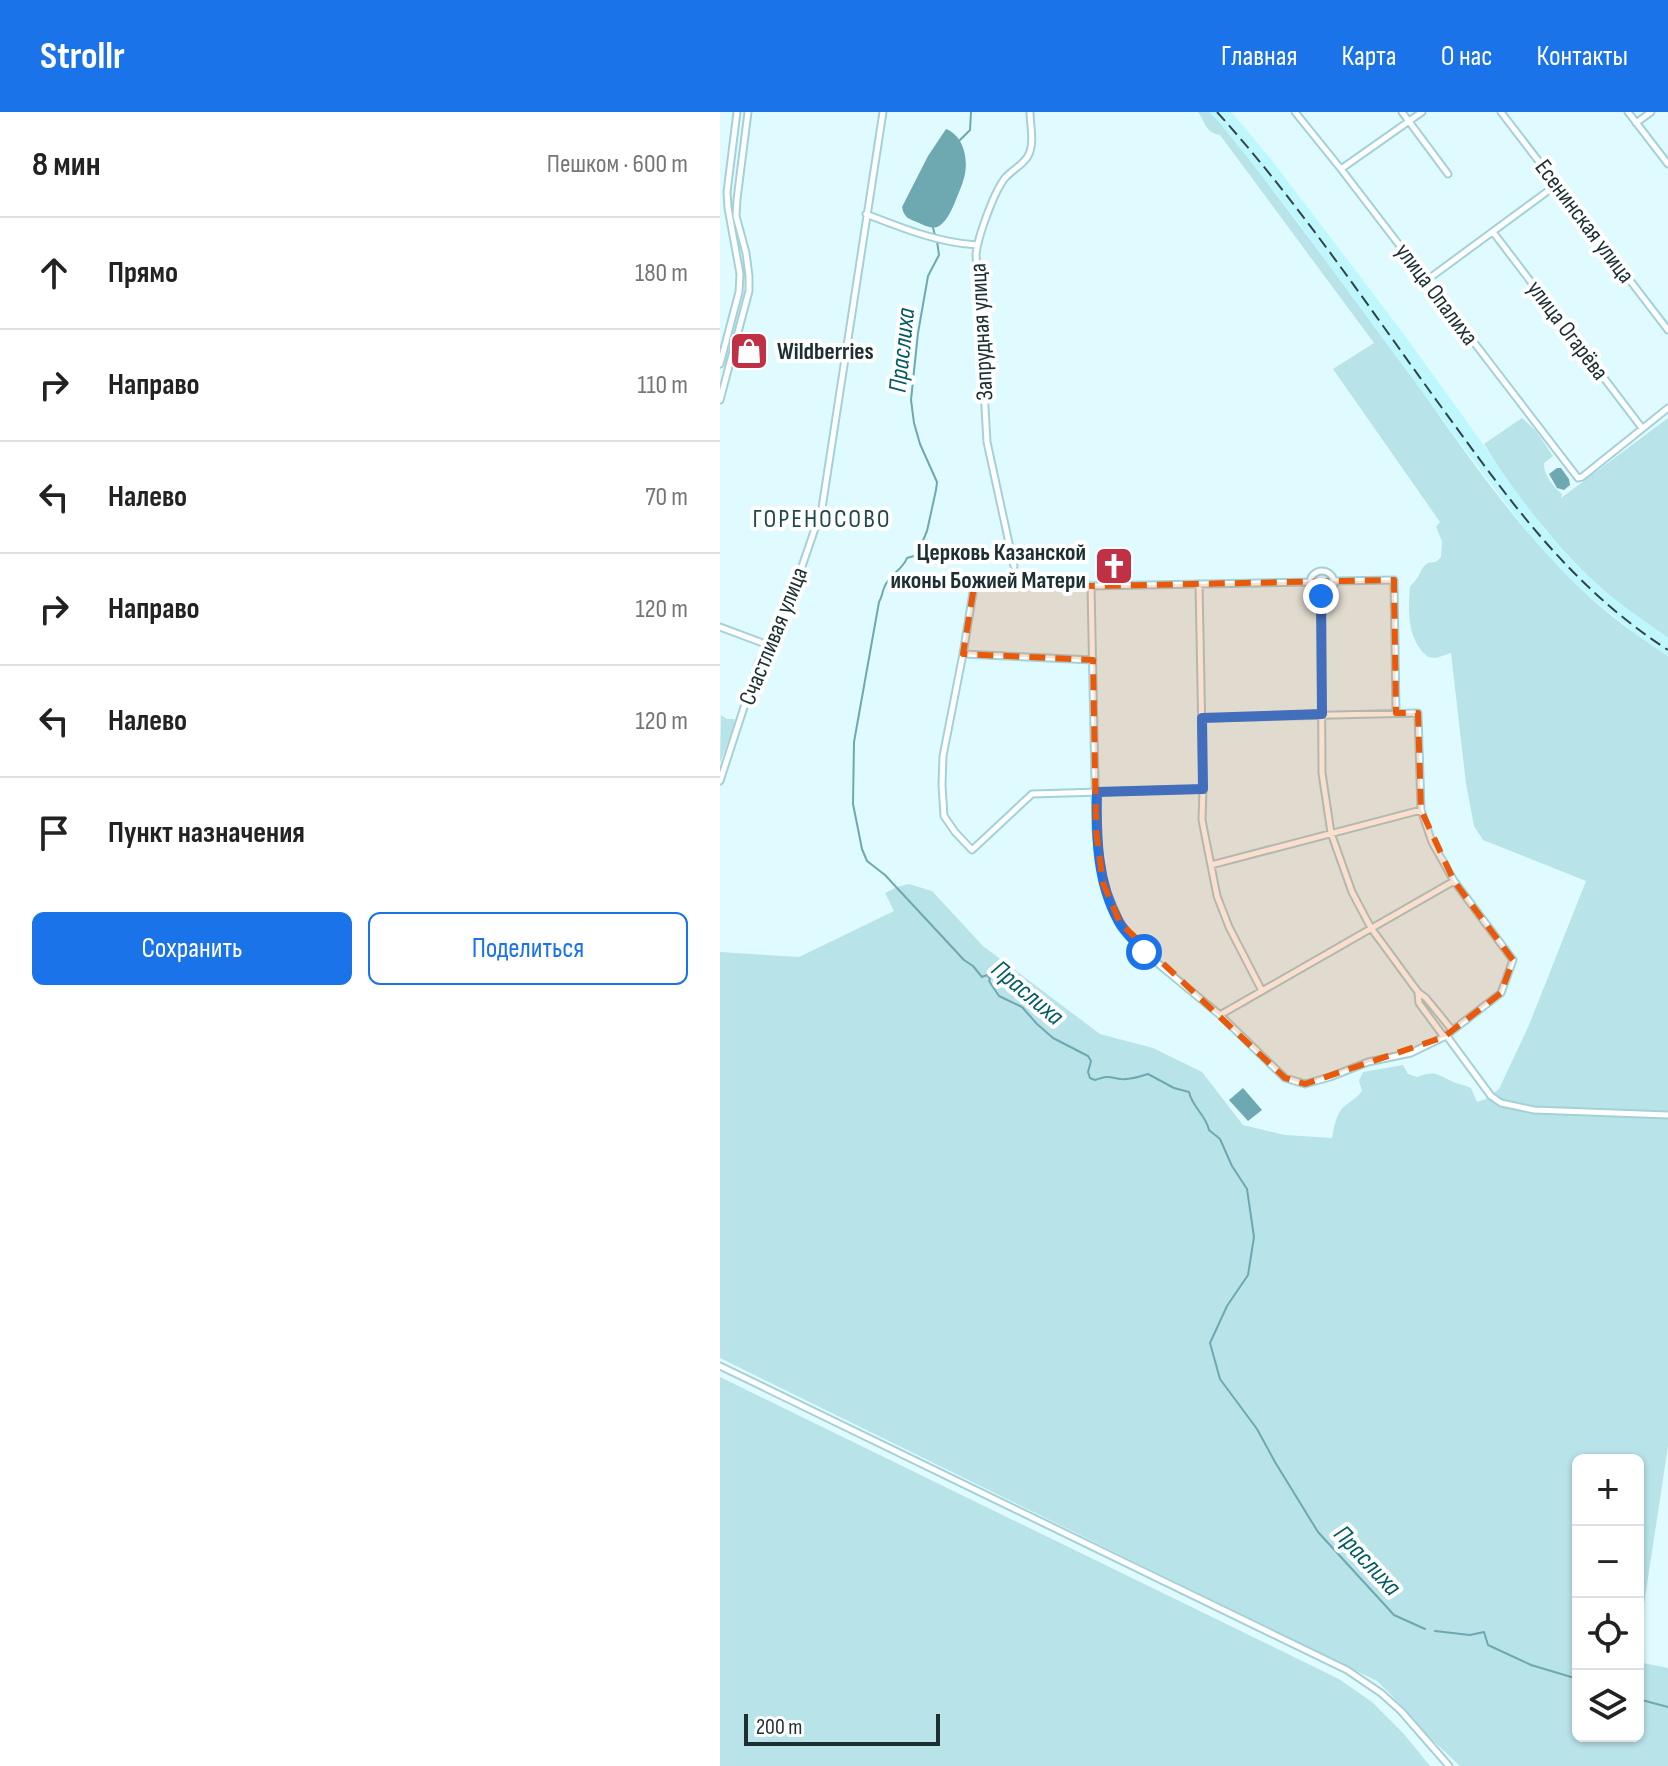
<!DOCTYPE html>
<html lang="ru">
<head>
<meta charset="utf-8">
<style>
	:root { --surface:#fff; --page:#f6f6f6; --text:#222; --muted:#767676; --line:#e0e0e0; --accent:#1a73e8 }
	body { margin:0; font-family:"Sofia Sans Condensed",sans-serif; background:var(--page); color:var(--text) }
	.controls { position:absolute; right:24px; bottom:24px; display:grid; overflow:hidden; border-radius:12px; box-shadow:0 2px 6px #0004 }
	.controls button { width:72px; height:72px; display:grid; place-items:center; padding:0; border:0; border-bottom:2px solid var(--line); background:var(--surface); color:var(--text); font:40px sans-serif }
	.scale { position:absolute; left:24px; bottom:20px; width:196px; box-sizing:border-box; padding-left:8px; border:4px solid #1d2f32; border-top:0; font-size:22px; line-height:28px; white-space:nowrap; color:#1d2f32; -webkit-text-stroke:6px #fff; paint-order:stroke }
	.stop { position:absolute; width:24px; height:24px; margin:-18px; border:6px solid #1a73e8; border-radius:50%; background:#fff }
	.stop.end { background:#1a73e8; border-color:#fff; box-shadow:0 2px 8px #0008 }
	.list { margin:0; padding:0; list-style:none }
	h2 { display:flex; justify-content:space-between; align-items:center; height:104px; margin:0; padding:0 32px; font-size:34px }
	h2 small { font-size:26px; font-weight:400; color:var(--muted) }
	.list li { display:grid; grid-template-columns:52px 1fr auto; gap:24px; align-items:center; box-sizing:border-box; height:112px; padding:0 32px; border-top:2px solid var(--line) }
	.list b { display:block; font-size:30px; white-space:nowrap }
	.list em { font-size:26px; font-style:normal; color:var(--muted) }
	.actions { display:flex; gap:16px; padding:24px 32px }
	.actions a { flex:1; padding:18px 0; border:2px solid var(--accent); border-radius:12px; text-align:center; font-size:28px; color:var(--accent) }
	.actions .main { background:var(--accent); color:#fff }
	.icon { flex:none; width:44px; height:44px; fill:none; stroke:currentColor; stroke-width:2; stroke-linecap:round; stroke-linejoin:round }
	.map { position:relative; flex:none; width:948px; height:1654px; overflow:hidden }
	header { display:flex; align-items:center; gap:48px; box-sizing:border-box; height:112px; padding:0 40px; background:var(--accent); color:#fff }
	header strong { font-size:38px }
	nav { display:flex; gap:44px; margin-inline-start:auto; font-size:28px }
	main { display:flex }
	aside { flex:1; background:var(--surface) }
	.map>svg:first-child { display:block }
</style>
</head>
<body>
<header>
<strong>Strollr</strong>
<nav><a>Главная</a><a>Карта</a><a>О нас</a><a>Контакты</a></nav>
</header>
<main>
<aside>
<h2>8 мин<small>Пешком · 600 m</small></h2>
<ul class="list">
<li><svg class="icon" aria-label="ahead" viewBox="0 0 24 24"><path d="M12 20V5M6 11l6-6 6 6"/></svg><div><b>Прямо</b></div><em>180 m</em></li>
<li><svg class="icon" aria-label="right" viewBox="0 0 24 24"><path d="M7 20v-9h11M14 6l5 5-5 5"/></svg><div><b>Направо</b></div><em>110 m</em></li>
<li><svg class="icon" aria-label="left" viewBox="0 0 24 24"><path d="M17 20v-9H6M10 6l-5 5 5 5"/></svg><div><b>Налево</b></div><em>70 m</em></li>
<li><svg class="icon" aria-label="right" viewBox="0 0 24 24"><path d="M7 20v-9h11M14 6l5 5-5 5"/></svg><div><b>Направо</b></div><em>120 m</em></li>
<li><svg class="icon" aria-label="left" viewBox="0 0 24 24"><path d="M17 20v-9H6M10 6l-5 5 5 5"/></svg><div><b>Налево</b></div><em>120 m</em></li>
<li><svg class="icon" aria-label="arrive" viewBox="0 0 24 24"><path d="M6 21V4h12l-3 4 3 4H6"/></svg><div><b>Пункт назначения</b></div></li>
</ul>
<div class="actions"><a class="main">Сохранить</a><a>Поделиться</a></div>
</aside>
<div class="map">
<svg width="948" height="1654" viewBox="0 0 948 1654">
	<rect width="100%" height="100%" fill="#e0fbff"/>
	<path fill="#bff7ff" d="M489,0h22l14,16 25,30 133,175 141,196 56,58 68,51v18l-25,-16 -59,-48 -29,-28 -30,-35 -71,-94 -168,-229z"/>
	<path fill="#b8e3e9" d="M478,0h11l10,10c71,87 135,178 202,268 42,59 84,120 134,173 33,36 72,67 113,93v790l-30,198v-184h-60v276h60v-74l30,6v98h-208l-32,-30 -24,-28 -27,-27 -657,-323v-406l79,5 95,-46 -9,-18 12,-6 12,-3 23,7 51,55 117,88 53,14 49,24 41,53 42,10 47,3c2,-9 3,-20 9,-28 6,-8 15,-10 21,-19l-3,-10 4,-9 40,-7 5,9 9,3c16,-6 19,-4 34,4 6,3 14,4 20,7l6,14 9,-3 13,-10 30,-64 57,-144 -103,-41 -9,-14 -8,-42 -15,-131 -15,5 -8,-1c-21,-17 -20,-46 -18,-70 3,-4 8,-9 10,-14 4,-8 6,-11 16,-11l5,-5 1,-16 -6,-14 4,-5 -107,-153 41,-26 -154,-208c-14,-2 -15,-13 -22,-23z
		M802,306l14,13 17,25 -9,7c-1,12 10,24 18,31l-1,4 107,-80v220c-23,-17 -49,-34 -70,-53 -45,-42 -82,-90 -114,-141z
		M1,603l6,4h7l1,4 -15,40z
		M0,1265l619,302 33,23 32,32 26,32h-710z"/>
	<path fill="#6ea8b0" d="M226,17c18,7 23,31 18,49 -2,8 -6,16 -9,24 -3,8 -10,22 -18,25 -6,2 -13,-2 -18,-4 -10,-4 -15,-5 -17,-16l26,-51z
		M837,356h4l8,11 1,6 -6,5 -7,-2 -8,-14z
		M523,976l19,22 -14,11 -19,-21z"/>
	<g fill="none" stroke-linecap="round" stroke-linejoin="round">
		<path stroke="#6ea8b0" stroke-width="2" d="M239,29l11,-11 1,-18
			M213,116l2,7
			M217,129l2,14 -11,21 -10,57 -7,67 3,23 6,21 17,38 -1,8 -9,41 -8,19 -5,6 -7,2c-5,13 -19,17 -23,30 -2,5 -2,9 -5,14l-25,140 -1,62 9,45 5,12 18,14 79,85 9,6 9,11 5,-2 3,4 -1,2 10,15 23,11 15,17 16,14 35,18 3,5 -3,11 2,6 5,2c13,-5 14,-3 26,-1 9,1 18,-2 27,-5l26,14 15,4c3,15 17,23 20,38l11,9 12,27 15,23 7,48 -6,38 -21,31 -17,37 10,36 37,50 18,33 43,70 76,83 31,14
			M715,1519l35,4 14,-3 4,13 43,20 47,14
			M918,1587l30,8"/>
		<g stroke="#a4d1d7" stroke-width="9">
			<path id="street" d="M575,0l46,57 237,309 4,-1 86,-69
				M682,0l46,62
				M781,0l167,218
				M908,0l40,52
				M916,11l15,-11
				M621,57l81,-57
				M146,102c36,14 73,29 111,31
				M773,120l149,196
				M707,168l129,-95
				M0,252l19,-72 1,-18 -12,-66 -1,-16 10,-80
				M0,288l29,-109v-15l-3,-23 -10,-37 1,-17 11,-87
				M294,454l-27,-124 -11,-188c2,-18 18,-62 29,-76 7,-8 18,-13 23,-22 7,-12 2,-31 2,-44
				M590 471a12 12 0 1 1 24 0a12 12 0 1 1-24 0Z
				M615,469l59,-1 2,133
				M479,472l4,205 -1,31 15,76 12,31 33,64
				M371,474l5,245 7,52 17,40 24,29 76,63 65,63 20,6 25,-7 38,-15 43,-9 33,-16 57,-44 12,-33 -59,-79 -22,-39 -11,-32 -3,-97 -216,5
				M601,484l1,177 9,60 21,59 19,36 47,64 8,6 26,32
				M0,515l48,18
				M243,542l130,6
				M0,669l39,-120 9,-16 29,-64 25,-73 61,-396
				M483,677l-171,5 -60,56 -17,-18 -11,-16 -2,-31 1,-29 20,-102 12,-74 116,6 219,-4
				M491,753l210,-55
				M698,881l1,10 25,34
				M500,903l234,-134
				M726,923l45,61 10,7 33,7 134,5
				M0,1254l627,304 34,23 20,18 48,55"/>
		</g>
		<use href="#street" stroke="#fff" stroke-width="5"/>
		<path stroke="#314447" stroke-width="2" stroke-dasharray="12 6" stroke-linecap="butt" d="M497,0c84,93 154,199 228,300 67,92 126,175 223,238"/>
	</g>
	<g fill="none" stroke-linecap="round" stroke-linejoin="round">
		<path stroke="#1a73e8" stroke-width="10" d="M424,840c-8,-10 -19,-19 -25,-30 -22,-39 -23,-86 -22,-130l106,-3 -1,-71 120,-4 -1,-118"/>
	</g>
	<path fill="#e8590c" fill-opacity="0.2" stroke="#e8590c" stroke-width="6" stroke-dasharray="16 10" stroke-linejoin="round" d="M255,468l116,6 303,-6 2,133h22l3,97 33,71 59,79 -12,33 -57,44 -139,47 -20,-6 -165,-155 -17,-40 -7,-52 -3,-171 -130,-6z"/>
	<defs>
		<g id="shop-square" transform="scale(2)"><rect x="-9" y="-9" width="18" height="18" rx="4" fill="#c13146" stroke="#fff"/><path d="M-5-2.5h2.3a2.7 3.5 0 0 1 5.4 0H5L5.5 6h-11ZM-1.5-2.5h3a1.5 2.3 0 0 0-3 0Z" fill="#fff"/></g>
		<g id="church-square" transform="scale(2)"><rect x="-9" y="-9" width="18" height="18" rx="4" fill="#c13146" stroke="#fff"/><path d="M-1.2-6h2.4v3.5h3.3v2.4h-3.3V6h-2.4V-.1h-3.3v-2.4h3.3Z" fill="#fff"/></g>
	</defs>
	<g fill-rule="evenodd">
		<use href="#shop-square" x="29" y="239"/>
		<use href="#church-square" x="394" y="454"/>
	</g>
	<g text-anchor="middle" stroke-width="8" stroke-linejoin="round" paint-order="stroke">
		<g font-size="24" fill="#1d2f32" stroke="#fff">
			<text transform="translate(865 109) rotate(53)" y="8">Есенинская улица</text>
			<text transform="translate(717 182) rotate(53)" y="8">улица Опалиха</text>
			<text transform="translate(848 218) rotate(53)" y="8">улица Огарёва</text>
			<text transform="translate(261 220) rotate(-93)" y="8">Запрудная улица</text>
			<text transform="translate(53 524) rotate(-68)" y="8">Счастливая улица</text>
		</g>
		<g font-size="24" font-weight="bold" fill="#1d2f32" stroke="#fff" text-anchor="start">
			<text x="57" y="247">Wildberries</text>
			<text x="366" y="448" text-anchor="end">Церковь Казанской<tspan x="366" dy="28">иконы Божией Матери</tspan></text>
		</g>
		<g font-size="26" font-style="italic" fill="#035b64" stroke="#fff">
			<text transform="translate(181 238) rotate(-84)" y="9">Праслиха</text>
			<text transform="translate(308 880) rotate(40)" y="9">Праслиха</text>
			<text transform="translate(648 1448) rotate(47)" y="9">Праслиха</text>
		</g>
		<g font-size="26" letter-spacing="2" fill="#1e484e" stroke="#fff">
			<text x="102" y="415">ГОРЕНОСОВО</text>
		</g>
	</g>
</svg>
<div class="controls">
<button>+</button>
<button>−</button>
<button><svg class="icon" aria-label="locate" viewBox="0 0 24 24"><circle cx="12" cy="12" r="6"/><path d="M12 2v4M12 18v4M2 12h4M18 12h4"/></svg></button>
<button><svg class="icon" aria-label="layers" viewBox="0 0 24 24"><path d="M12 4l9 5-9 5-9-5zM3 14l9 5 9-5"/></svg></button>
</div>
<div class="scale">200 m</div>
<div class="stop" style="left:424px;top:840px"></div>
<div class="stop end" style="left:601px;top:484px"></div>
</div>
</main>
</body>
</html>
